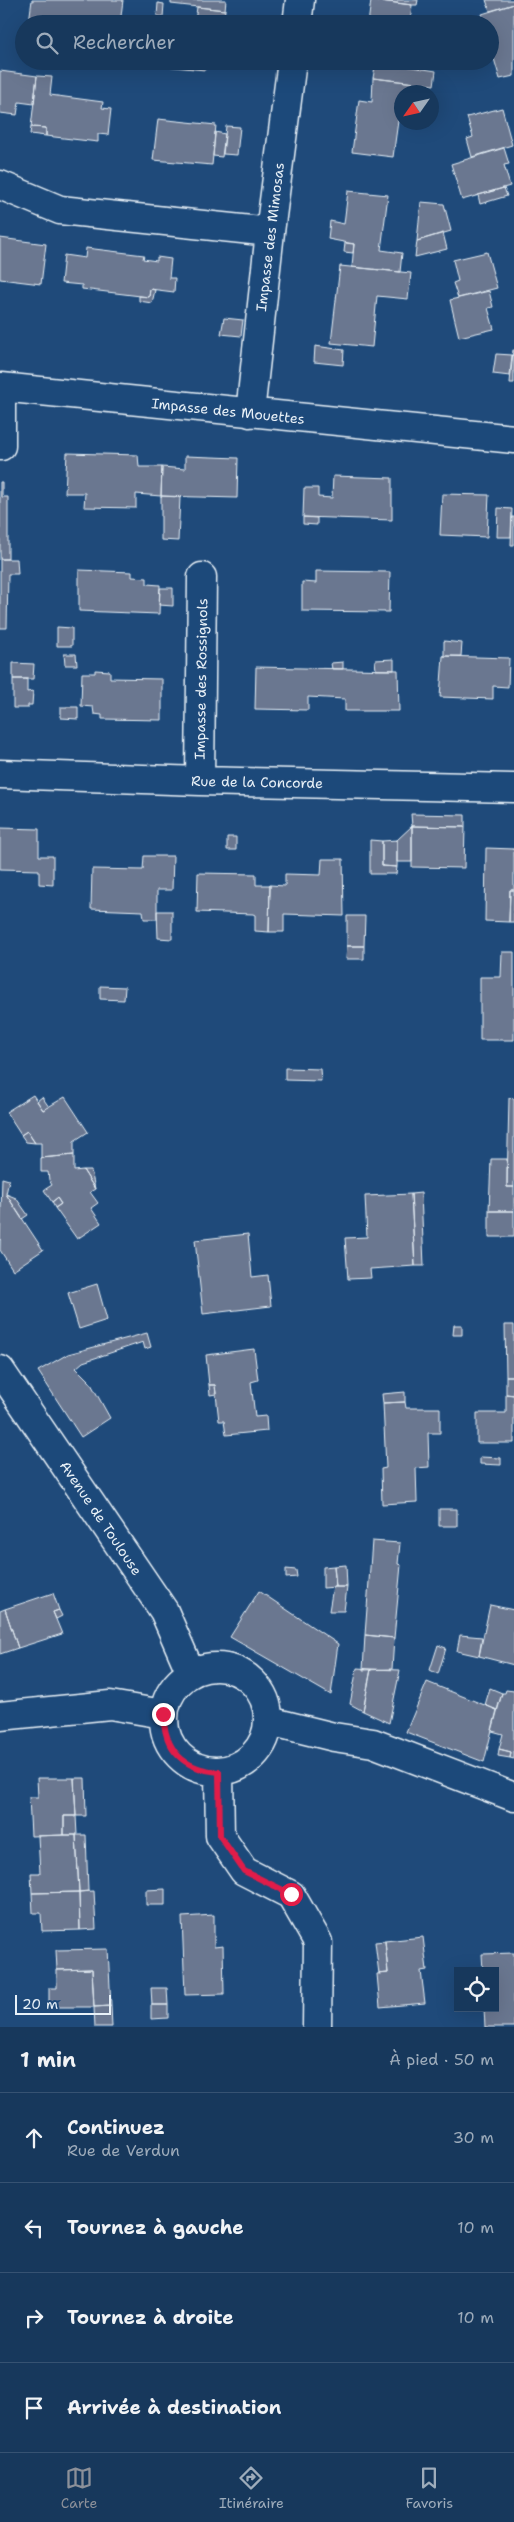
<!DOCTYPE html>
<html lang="fr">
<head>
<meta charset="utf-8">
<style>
	:root { --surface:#17385c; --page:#203f62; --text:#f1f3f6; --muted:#9eacbb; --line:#365272; --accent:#8c9099 }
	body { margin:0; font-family:"Shantell Sans",sans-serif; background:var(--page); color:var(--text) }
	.controls { position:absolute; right:15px; bottom:15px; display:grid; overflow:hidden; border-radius:0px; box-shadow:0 5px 20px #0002 }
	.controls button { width:45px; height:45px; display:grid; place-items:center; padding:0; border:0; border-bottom:1px solid var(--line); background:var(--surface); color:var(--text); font:25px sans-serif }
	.compass { position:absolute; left:394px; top:85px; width:45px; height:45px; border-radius:50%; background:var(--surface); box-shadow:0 5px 20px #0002; rotate:236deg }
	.scale { position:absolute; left:15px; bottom:12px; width:96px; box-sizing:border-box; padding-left:5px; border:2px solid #e8f1f8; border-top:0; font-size:14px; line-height:18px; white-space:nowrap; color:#e8f1f8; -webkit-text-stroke:4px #1f4a7a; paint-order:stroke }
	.stop { position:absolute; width:15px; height:15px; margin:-11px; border:4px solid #e11d48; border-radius:50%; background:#fff }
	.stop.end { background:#e11d48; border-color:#fff; box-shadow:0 1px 5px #0008 }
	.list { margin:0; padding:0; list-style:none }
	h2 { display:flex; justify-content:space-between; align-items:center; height:65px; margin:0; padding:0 20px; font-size:21px }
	h2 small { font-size:16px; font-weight:400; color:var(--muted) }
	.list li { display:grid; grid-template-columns:32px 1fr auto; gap:15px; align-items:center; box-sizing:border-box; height:90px; padding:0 20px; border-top:1px solid var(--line) }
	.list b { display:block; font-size:19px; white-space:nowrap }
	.list p { margin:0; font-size:16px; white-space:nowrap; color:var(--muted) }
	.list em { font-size:16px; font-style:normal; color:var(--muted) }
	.icon { flex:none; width:28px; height:28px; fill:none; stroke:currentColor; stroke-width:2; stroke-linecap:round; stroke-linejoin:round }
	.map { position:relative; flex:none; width:514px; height:2027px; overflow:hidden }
	.search { position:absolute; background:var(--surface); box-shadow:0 5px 20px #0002; left:15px; right:15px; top:15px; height:55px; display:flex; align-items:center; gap:12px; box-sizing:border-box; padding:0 18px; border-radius:28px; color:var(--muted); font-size:19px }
	.sheet { height:425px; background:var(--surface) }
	nav { display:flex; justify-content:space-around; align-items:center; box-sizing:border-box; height:70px; border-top:1px solid var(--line); background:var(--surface); font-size:14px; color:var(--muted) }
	nav a { display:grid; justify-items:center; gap:2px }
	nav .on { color:var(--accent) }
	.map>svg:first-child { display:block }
</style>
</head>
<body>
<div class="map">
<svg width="514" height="2027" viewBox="0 0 514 2027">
	<rect width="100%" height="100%" fill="#1f4a7a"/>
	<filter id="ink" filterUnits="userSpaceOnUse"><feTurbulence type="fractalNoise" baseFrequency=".02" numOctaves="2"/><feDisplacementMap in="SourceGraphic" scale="10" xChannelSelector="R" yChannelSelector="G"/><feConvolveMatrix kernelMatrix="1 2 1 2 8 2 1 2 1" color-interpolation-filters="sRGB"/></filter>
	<g filter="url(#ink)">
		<path fill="#6b7790" stroke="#e8f1f8" d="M32,0h91l-3,24 -91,-2z
			M171,0h55l-1,10 -54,-6z
			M371,0l41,5 -2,19h-42z
			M374,0h44l-1,5h-5z
			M486,0h28v4l-24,7z
			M158,3l6,1 -1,13 -6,-1z
			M514,4v72l-14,3 -10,-34v-21h-5l-3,-10z
			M197,7l28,3 -2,14h-54l1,-6 25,3z
			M164,61h42l-1,9 -41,-4z
			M376,61h30l-1,5 31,5 -2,14 -61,-7z
			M0,71l37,5 -3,28 -15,-2 -2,13 -17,-2z
			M37,76l15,1 -2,18 53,7 -1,6 9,1 -3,26 -10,-1v8l-52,-6v-8l-15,-1z
			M373,78l49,6 -1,8h-19l-9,65 -41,-5 7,-52 13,2z
			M502,108l10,37 -40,12 -5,-18 6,-2 -6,-20z
			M158,119l58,6 -4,40 -59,-5z
			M226,126l14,1 -3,28 -14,-1z
			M31,127l15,1v8l-16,-2z
			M215,132l10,2 -3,23 -9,-1z
			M504,148l5,16 -5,1 6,21 -48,14 -11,-36z
			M504,188l3,8 -27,8 -2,-9z
			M348,191l40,4 -7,55 21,3 -2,19 -48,-5 2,-23 -26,-5 2,-18 14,3z
			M421,202l23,2 7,27 -34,10z
			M443,233l4,16 -32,8 2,-16z
			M0,238l46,6 -5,40 -41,-5z
			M345,243l9,1 -1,9 -9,-1z
			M86,248l58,7 -1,4 14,2v-4l14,2 -2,19h6l-1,14 -24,-3 -1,8 -67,-8v-4l-21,-2 3,-28 21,3z
			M487,252l10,36 -39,10 -5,-15 5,-2 -5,-21z
			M340,266l71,7 -3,26 -31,-3 -5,51 -41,-4z
			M150,289l5,1 -3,13 -13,-2v-5l10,1z
			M489,291l4,16 -5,1 6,21 -35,8 -9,-37z
			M224,318l19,2 -2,16 -20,-2z
			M315,346l29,4 -1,15 -29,-3z
			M513,350h1v33h-4z
			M496,354l16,1 -2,21 -17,-2z
			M67,453l71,2 1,12h23l-1,29 -25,-2v14l-52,-1 1,-14h-20z
			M185,456l53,2 -1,40 -76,-2 1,-29 23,2z
			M333,476l59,2v42l-89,-3 1,-29h14v9l14,1z
			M0,482h2v15h6v62h-8z
			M442,494l47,1 -2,42 -47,-2z
			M161,496l19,1 -2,44 -17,-1z
			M498,508l14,1 -1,28h-14z
			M303,517l14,1v7l-14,-1z
			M512,517h2v28h-3z
			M0,559h17l1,15h-10l-1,54h-7z
			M79,570l53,2v5l15,1v6l13,1 -1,29 -80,-3z
			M316,571l74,1 -1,40 -87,-1v-29l14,1z
			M160,588h13v18l-14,-1z
			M57,627l15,1v18h-15z
			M444,641l18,2 -1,13h-17z
			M64,654h12l1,11h-12z
			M443,656l66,2 -1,29 -15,-1v13l-53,-2z
			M394,659v11h-18l-1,-10z
			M343,662v7h-11l-1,-6z
			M13,663l21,1 -1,15h-20z
			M256,667l142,3 1,41h-54v-12l-37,-2v13l-53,-1z
			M95,670l15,1v7l52,1v41l-60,-1v-4l-8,-1 -1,-7 -12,-1 1,-33h13z
			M13,679h14v13l6,-1 -1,14h-4v3h-15z
			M61,707h17v12l-17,-1z
			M411,814l54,1v12l-53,-1z
			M412,826l53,1 -1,41 -52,-1z
			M412,826v36h-15v-22z
			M0,828l39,1v27h14v29l-14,-1v-14l-39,-1z
			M227,837h9v13h-9z
			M370,840l12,1v25l15,1 -1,7h-26z
			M397,840v27l-15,-1v-25z
			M486,848l28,1v41h-4l-1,32 -24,-1z
			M144,856h29l-1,34h-15v29h-13l-1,-8 -52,-2 1,-40 51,1z
			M322,859h21l1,57 -60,-2v18h-15l1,-47 15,1v-12l36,1z
			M198,873l58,1v11h14l-1,47 -14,-1v-16l-2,-1 -56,-2z
			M510,890h4v32h-5z
			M157,911h15v28l-14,-1z
			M347,916h18l-1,30h-17z
			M347,946h17v13h-18z
			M502,952h12v88h-34v-63h21z
			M100,986l25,1 -1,13 -24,-1z
			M285,1068l35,1 1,12 -36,-1z
			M33,1095l10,15 22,-13 23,35 -14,9v14l-33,3v-15h-6l-8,-12 -6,4 -15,-23z
			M42,1097l7,10 -6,3 -6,-9z
			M509,1098l5,1v88h-7z
			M27,1131l8,12 -9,-1 -5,-7z
			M74,1155v16l9,-1 12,19 -5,3 8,11 -7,5 10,15 -24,16 -22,-31 6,-4 -4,-6 -5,4 -8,-12 8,-5 -3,-5 -1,-8h-7v-14z
			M491,1159h16v28h7v24h-25z
			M83,1170h8l4,19z
			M2,1178l7,2 -3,14 37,56 -30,20 -13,-20z
			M421,1193l3,73h-9l-4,-72z
			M6,1194l10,4 12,17 -6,4z
			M411,1194l4,72 -45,3 1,9 -23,1 -3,-41 22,-1 -2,-41z
			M57,1198l4,6 -6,4 -3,-6z
			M489,1211h25v26h-25z
			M248,1234l4,43 16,-2 3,31 -68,8 -8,-74z
			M97,1284l10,36 -28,9 -11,-36z
			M454,1325h8v10h-9z
			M505,1325h9v51h-8z
			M147,1333l4,14 -6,2 -2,-7 -60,20 -7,6 14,14 20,36 -29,19 -43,-66 30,-17z
			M254,1349l4,31 -7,2 4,35 11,-1 1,15 -41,4 -2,-14h-5l-4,-36h-6l-3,-30z
			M506,1376h8v19l-8,-1z
			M209,1385h6l1,9 -6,1z
			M405,1392v10l-22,1 -1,-9z
			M506,1394l8,1v48h-37v-30h29z
			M405,1402l1,6h34v25h-12l1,34 -13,1 1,34 -35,2 -1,-35 5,-1 -3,-65z
			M480,1457l21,1v7l-21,-1z
			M439,1509h18v17h-18z
			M372,1541l28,2 -2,21 3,1 -7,73 -29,-3z
			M346,1565l1,22h-11l-2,-21z
			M334,1566l2,21 -13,1v-21z
			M286,1569l10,1 1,7 -11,1z
			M333,1587h14l-3,24h-15z
			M259,1591l79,53 -7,51 -101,-58z
			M53,1593l6,17 -6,2 9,22 -44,14 -13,-39z
			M490,1605l24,5v55l-35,-9z
			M5,1609l13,39 -18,6v-43z
			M59,1610l3,6 -6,3 -3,-7z
			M365,1635l29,3 -2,31 -29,1z
			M460,1635l22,2 -3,19 -22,-5z
			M438,1645l8,3 -8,26 -8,-4z
			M357,1668l14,1 -8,42 -13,-7z
			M371,1669l29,1 -11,53 -26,-12z
			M427,1682l70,28 -13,52 -78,-30z
			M490,1688l12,5 -5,17 -12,-5z
			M506,1690l8,1v68l-4,-1 1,-6 -12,-3 4,-15 -11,-3 10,-38h3z
			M499,1749l12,3 -1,6 -12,-2z
			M37,1778h37l2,38h-12v19l-33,1 -2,-39h9z
			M74,1778h11l1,38h-10z
			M64,1816h12l1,19h-13z
			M64,1835h12l3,57 -47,1 -1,-20h9l-2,-37z
			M76,1835h10l2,56 -9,1z
			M165,1889v16h-19v-15z
			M94,1891l2,38 -16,1 -1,-38z
			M79,1892l1,38 -38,1 -1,-18h-8l-1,-20z
			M214,1915v32l9,-1 1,48 -39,1 -3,-78z
			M423,1937l4,33 -6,1 4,32 -45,4 -3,-33 11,-1 -3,-32z
			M385,1941l3,32 -9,1 -4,-32z
			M108,1949l3,57 -17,1 -2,-38 -35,1 -1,-20z
			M514,1953v74h-29l-1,-19h11v-37h-12l-1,-17z
			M92,1969l2,38h-45v-19h8v-18z
			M151,1988h16l1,17h-16z
			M151,2005h17v13l-17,1z
			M111,2006l1,21h-17l-1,-20z"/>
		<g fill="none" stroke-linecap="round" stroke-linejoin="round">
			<g stroke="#e8f1f8" stroke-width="31">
				<path id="minor" d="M297,24l3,-24
					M0,185l60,25 210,22
					M250,413l20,-181 22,-171
					M1,446v-59l513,52
					M0,774l200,7 314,7
					M200,781l2,-204
					M0,1370l164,241 27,62
					M164 1719a52 52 0 1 1 104 0a52 52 0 1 1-104 0Z
					M0,1716l110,-11 53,9
					M269,1721l65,16 39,6 141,54
					M219,1772l1,64 24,35 47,24 27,47 -1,85"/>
			</g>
			<use href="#minor" stroke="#1f4a7a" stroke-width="28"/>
		</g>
	</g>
	<g fill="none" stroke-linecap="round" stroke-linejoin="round" filter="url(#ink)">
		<path stroke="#e11d48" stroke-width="6" d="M163,1714c2,37 20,55 56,58l1,64 24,35 47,23"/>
	</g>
	<g text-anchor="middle" stroke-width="4" stroke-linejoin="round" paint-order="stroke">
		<g font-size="14" fill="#e8f1f8" stroke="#1f4a7a">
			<text transform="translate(270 237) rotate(-83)" y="5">Impasse des Mimosas</text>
			<text transform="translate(228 411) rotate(6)" y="5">Impasse des Mouettes</text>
			<text transform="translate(201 679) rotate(-89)" y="5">Impasse des Rossignols</text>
			<text transform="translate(257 782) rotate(1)" y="5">Rue de la Concorde</text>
			<text transform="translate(101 1518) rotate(56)" y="5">Avenue de Toulouse</text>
		</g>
	</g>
</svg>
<div class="controls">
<button><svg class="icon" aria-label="locate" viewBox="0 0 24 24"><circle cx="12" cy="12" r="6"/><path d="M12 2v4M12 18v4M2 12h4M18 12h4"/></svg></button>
</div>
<svg class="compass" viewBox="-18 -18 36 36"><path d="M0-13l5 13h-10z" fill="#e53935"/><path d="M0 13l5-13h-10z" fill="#9eacbb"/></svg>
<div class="scale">20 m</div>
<div class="stop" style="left:291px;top:1894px"></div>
<div class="stop end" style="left:163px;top:1714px"></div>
<div class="search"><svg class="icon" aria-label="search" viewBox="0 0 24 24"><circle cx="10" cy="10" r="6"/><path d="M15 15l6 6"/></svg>Rechercher</div>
</div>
<section class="sheet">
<h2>1 min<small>À pied · 50 m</small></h2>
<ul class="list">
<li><svg class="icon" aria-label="ahead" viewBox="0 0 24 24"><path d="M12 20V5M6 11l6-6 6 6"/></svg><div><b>Continuez</b><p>Rue de Verdun</p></div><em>30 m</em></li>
<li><svg class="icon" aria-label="left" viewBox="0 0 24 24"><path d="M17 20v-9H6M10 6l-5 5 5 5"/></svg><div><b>Tournez à gauche</b></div><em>10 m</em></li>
<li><svg class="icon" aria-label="right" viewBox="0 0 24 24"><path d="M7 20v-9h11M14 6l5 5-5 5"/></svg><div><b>Tournez à droite</b></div><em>10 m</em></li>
<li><svg class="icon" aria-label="arrive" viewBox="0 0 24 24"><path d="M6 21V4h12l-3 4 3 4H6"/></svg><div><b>Arrivée à destination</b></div></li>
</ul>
</section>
<nav>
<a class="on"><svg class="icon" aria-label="map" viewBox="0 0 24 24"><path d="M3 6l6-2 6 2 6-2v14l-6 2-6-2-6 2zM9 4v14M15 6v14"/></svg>Carte</a>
<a><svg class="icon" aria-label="directions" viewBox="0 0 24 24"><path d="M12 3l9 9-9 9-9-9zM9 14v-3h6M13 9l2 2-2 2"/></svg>Itinéraire</a>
<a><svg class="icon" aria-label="saved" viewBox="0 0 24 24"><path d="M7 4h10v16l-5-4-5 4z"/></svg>Favoris</a>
</nav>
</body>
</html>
